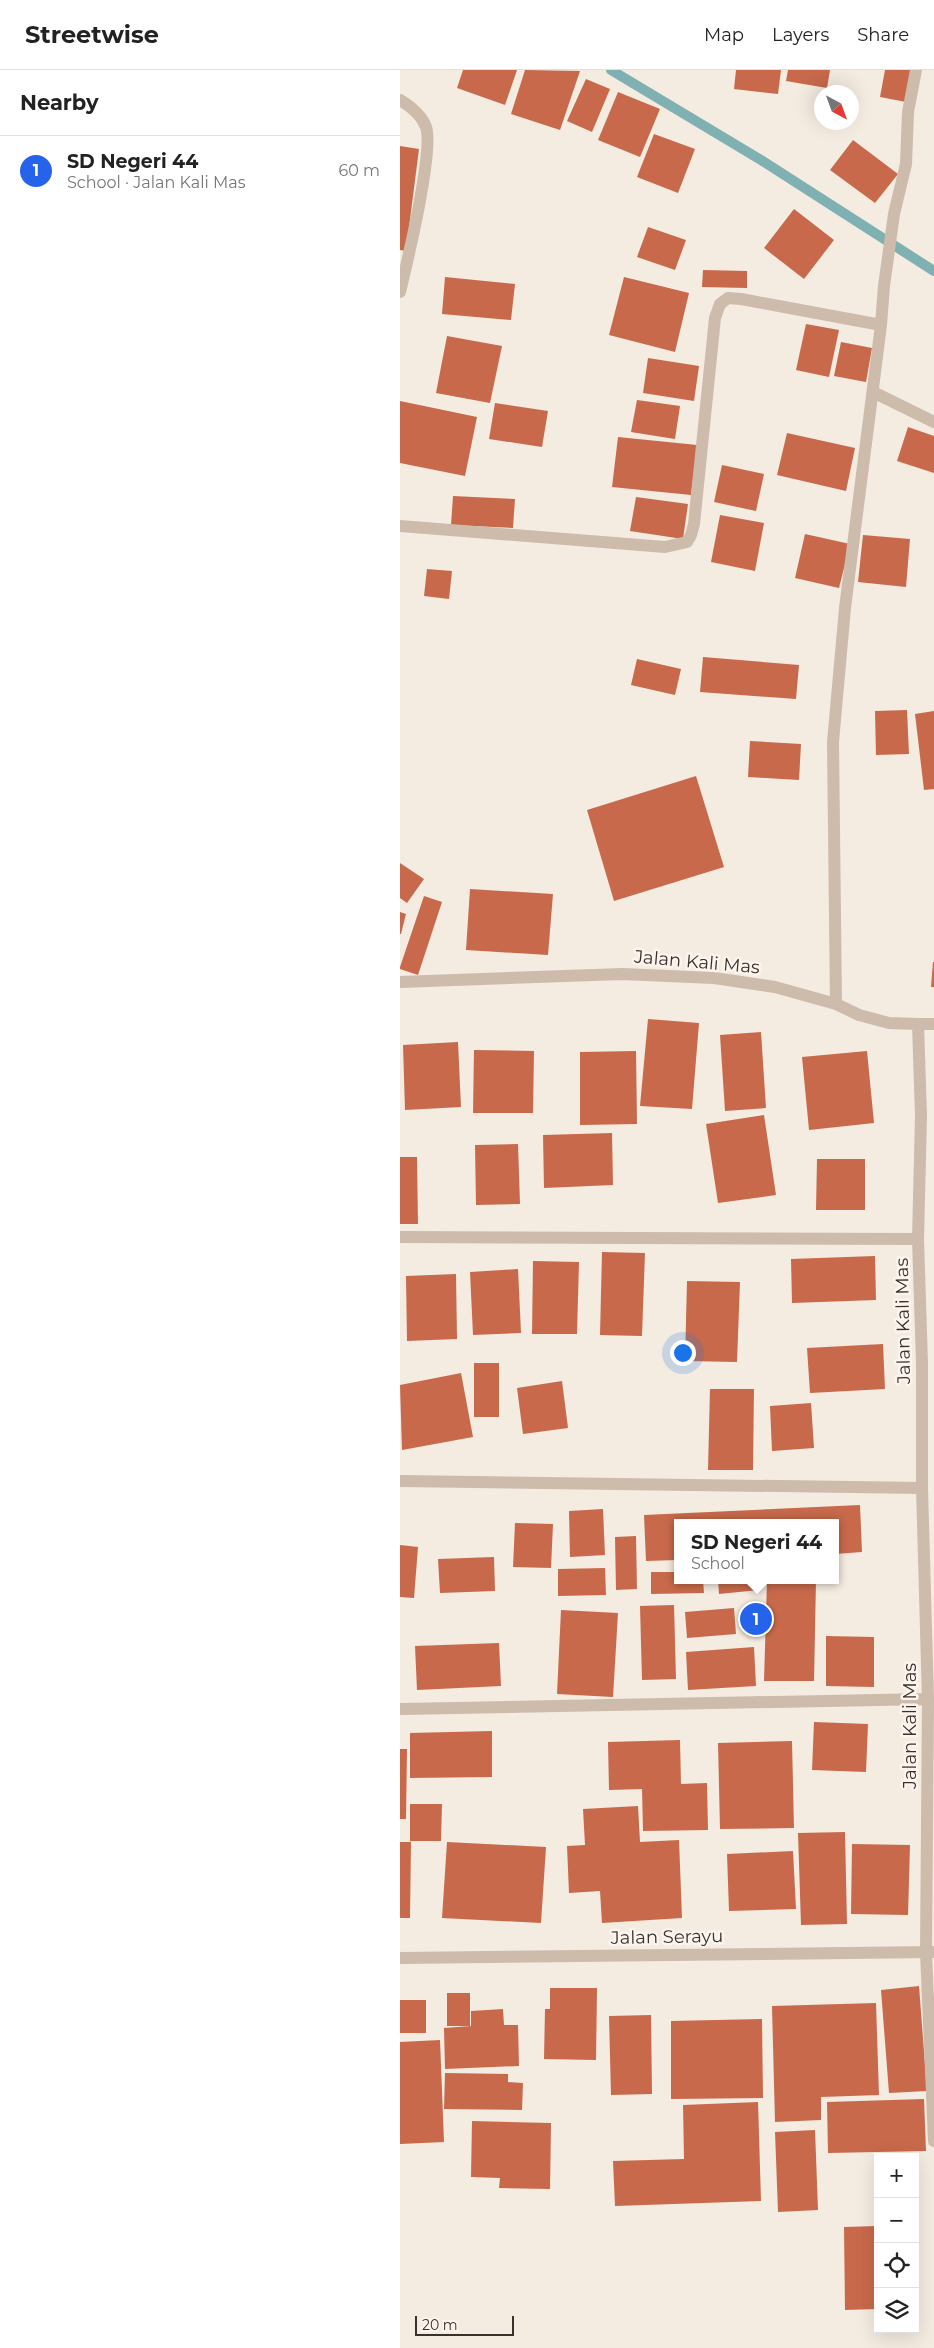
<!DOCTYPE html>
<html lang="en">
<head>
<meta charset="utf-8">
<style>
	:root { --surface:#fff; --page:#f6f6f6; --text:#222; --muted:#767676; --line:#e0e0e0; --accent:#2563eb }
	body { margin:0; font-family:Montserrat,sans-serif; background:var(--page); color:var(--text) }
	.controls { position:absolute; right:15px; bottom:15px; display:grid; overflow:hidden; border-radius:0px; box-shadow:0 5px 20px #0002 }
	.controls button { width:45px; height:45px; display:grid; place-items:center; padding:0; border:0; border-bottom:1px solid var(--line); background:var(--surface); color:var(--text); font:25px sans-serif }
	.compass { position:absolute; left:414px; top:15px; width:45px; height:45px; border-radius:50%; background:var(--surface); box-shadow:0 5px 20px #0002; rotate:139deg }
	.scale { position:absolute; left:15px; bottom:12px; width:99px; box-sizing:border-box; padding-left:5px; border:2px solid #3b302b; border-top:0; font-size:14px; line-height:18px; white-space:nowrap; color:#3b302b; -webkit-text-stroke:4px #fbf5ee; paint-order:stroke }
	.you { position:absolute; left:282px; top:1282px; width:18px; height:18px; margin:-12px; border:4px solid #fff; border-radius:50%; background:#1a73e8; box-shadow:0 0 0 8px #1a73e833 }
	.badge { display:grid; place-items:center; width:32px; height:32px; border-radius:50%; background:var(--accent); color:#fff; font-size:16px; font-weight:700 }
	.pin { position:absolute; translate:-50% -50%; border:2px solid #fff; box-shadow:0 1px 5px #0006 }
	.popup { position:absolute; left:274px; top:1449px; width:165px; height:65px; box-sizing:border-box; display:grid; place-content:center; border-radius:0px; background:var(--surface); filter:drop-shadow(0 1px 4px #0005); font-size:16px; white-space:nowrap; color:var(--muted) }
	.popup b { font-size:19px; color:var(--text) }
	.popup::after { content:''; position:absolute; left:50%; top:100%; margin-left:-10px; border:10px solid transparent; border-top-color:var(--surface) }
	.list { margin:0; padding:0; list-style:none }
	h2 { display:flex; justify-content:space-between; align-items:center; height:65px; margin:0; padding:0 20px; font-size:21px }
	h2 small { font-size:16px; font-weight:400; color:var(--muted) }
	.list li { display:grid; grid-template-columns:32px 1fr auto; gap:15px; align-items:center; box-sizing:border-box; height:70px; padding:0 20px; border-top:1px solid var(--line) }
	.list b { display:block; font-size:19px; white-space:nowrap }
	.list p { margin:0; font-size:16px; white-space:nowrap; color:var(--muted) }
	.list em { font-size:16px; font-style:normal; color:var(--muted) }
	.icon { flex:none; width:28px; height:28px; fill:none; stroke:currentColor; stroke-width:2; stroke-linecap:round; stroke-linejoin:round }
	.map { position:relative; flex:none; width:534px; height:2278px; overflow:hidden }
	header { display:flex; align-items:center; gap:30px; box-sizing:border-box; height:70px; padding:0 25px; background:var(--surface); border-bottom:1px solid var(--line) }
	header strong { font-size:24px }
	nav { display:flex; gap:28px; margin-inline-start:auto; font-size:18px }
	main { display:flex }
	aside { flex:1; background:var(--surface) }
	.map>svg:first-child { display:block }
</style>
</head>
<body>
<header>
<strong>Streetwise</strong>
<nav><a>Map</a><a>Layers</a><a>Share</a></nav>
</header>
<main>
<aside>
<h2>Nearby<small></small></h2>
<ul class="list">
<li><span class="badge">1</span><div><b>SD Negeri 44</b><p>School · Jalan Kali Mas</p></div><em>60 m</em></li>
</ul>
</aside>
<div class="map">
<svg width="534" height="2278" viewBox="0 0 534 2278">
	<rect width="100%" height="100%" fill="#f4ebe1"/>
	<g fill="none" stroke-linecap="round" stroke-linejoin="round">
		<path stroke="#7fb0b2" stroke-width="10" d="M211,0l150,90 173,111"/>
	</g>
	<path fill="#c8694b" d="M63,0h54l-12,35 -48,-17z
		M125,0l55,1 -20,59 -49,-16z
		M336,0h45l-3,24 -44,-5z
		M388,0h42l-3,18 -41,-7z
		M485,0h27l-6,32 -26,-5z
		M186,9l24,10 -18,43 -25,-11z
		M218,22l42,17 -20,48 -42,-17z
		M254,64l41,15 -17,44 -41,-16z
		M453,70l45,34 -23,29 -45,-33z
		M0,76l19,3 -13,102 -6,-1z
		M394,139l40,31 -30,39 -40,-31z
		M248,157l38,13 -11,30 -38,-13z
		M303,200l44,1v17l-45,-1z
		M45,207l70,7 -4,36 -69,-6z
		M224,207l65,16 -14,59 -66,-17z
		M406,254l33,6 -10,47 -33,-7z
		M47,266l55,10 -12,57 -54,-10z
		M441,272l31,6 -6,34 -32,-6z
		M248,288l51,8 -5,35 -51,-8z
		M237,330l43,6 -5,33 -44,-7z
		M0,331l77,16 -12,59 -65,-13z
		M95,333l53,8 -6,36 -53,-8z
		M508,357l26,9v37l-37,-12z
		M387,363l68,15 -9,43 -69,-16z
		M218,367l79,8 -6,50 -79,-8z
		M322,395l42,9 -8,37 -42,-9z
		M53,426l62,3 -2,29 -62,-3z
		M236,427l52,7 -5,35 -53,-8z
		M320,445l44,8 -9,48 -44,-9z
		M405,464l45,10 -11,44 -44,-10z
		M463,465l47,4 -4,48 -48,-5z
		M27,499l25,2 -3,28 -25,-3z
		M303,587l96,8 -3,34 -96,-7z
		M237,589l44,10 -6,26 -44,-10z
		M507,640l2,44 -33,1 -1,-44z
		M534,641v78l-10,1 -9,-76z
		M350,671l51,3 -2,36 -51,-3z
		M296,706l28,91 -110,34 -27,-91z
		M0,793l24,16 -17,24 -7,-5z
		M70,819l83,5 -5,61 -82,-5z
		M24,826l18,6 -24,73 -18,-6v-2z
		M0,842l6,2 -5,20h-1z
		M533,892h1v25h-3z
		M248,949l51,4 -7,86 -52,-3z
		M361,962l5,76 -41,3 -5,-76z
		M58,972l3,65 -56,3 -2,-65z
		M74,980l60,1 -1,62h-60z
		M236,981l1,73 -57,1v-73z
		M467,981l7,72 -65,7 -7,-73z
		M364,1045l12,80 -58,8 -12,-79z
		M212,1063l1,52 -69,3 -1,-53z
		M118,1074l2,60 -44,1 -1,-60z
		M0,1087h17l1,67h-18z
		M417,1089h48v51h-49z
		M202,1182l43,1 -3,83 -42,-1z
		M475,1186l1,44 -84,3 -1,-44z
		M133,1191l46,1 -2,72h-45z
		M118,1199l3,64 -48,2 -3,-63z
		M56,1204l1,65 -50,2 -1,-65z
		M287,1211l53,1 -3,80 -52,-1z
		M483,1274l2,45 -75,4 -3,-45z
		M74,1293h25v54h-25z
		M61,1303l12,64 -71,13 -2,-65z
		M162,1311l6,47 -45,6 -6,-46z
		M310,1319h44l-1,81h-45z
		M411,1333l3,45 -42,3 -2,-45z
		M460,1435l2,47 -27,2v-31h-158v37l-31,1 -2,-46z
		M203,1439l2,46 -35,2 -1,-46z
		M115,1453l38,1 -2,44 -38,-1z
		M236,1466l1,53 -21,1 -1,-53z
		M0,1475l18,2 -4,51 -14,-1z
		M94,1487l1,34 -55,2 -2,-34z
		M205,1498l1,27 -48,1v-27z
		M251,1502h26v8h26l1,13 -53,1z
		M318,1510h40l1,10 -40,4z
		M367,1510h49l-2,101h-50z
		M274,1535l2,74 -34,1 -2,-74z
		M334,1538l2,26 -49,4 -2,-26z
		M161,1540l57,3 -5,84 -56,-3z
		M426,1566l48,1v50l-48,-1z
		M99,1573l2,43 -84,4 -2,-44z
		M354,1577l2,39 -68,4 -2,-38z
		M414,1652l54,2 -2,48 -54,-2z
		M92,1661v46l-82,1v-45z
		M280,1670l1,44 26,-1 1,47 -65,1 -1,-42 -33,1 -1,-48z
		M392,1671l2,87 -74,1 -2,-86z
		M0,1679h7l-1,70h-6z
		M10,1734h32l-1,37h-31z
		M238,1736l2,36 39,-2 3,78 -80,5 -2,-32 -31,2 -2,-47 18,-1 -2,-36z
		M445,1762l2,92 -46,1 -3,-92z
		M0,1772h11l-1,76h-10z
		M47,1772l99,5 -5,76 -99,-5z
		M452,1774l58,1 -2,70 -57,-1z
		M393,1781l3,58 -67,2 -2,-57z
		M519,1916l8,105 -38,2 -8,-103z
		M150,1918h47l-1,72 -52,-1 1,-50h5z
		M47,1923h23v33h-23z
		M0,1930h26v33h-26z
		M476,1933l3,92 -58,2v23l-46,2 -3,-116z
		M103,1939l1,16h14l1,41 -74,3 -1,-41 27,-2v-15z
		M251,1945l1,79 -41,1 -2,-79z
		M362,1949l1,79 -92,1v-78z
		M40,1970l4,102 -44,2v-102z
		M45,2003l63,1v8l15,1 -1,27 -78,-1z
		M524,2029l2,52 -98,2 -1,-51z
		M358,2032l3,99 -146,5 -2,-45 71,-2 -1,-54z
		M72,2051l79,2 -1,66 -51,-1 1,-10 -29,-1z
		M415,2060l3,80 -40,2 -3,-80z
		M478,2156v83l-33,1 -1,-83z"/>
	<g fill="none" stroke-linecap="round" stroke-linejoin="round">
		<path stroke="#cdbbac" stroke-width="12" d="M0,30c10,6 21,14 26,27 8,23 -19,136 -26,165
			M473,322l61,30
			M0,456l265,21 22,-5 4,-7 3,-11 21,-206 5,-14 8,-6 13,1 140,26
			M0,912l222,-8 92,4 61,9 61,17 23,11 30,8 29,1 3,92 -3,123 4,124v125l6,211 -2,253 8,189
			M436,934l-3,-262 12,-134 36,-283 3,-39 10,-72 12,-50 2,-52 8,-42
			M518,954h16
			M0,1167l518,2
			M0,1411l522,7
			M0,1639l528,-10"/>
		<path stroke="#cdbbac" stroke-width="12" d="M0,1888l534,-6"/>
	</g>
	<g text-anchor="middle" stroke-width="5" stroke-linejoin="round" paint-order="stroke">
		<g font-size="18" fill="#3b302b" stroke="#fbf5ee">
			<text transform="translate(297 892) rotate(5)" y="6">Jalan Kali Mas</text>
			<text transform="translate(503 1251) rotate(-91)" y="6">Jalan Kali Mas</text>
			<text transform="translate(510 1656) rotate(-90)" y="6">Jalan Kali Mas</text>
			<text transform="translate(267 1867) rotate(-1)" y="6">Jalan Serayu</text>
		</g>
	</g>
</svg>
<div class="controls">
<button>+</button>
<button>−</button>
<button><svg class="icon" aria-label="locate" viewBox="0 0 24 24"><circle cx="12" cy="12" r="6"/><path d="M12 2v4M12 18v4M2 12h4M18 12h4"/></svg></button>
<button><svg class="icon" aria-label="layers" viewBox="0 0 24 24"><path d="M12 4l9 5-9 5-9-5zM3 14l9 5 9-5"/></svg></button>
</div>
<svg class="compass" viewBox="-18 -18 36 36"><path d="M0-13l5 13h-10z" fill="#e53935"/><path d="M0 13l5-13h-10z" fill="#767676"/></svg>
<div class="scale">20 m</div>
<div class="you"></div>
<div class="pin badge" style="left:356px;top:1549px">1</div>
<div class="popup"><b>SD Negeri 44</b>School</div>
</div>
</main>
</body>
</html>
